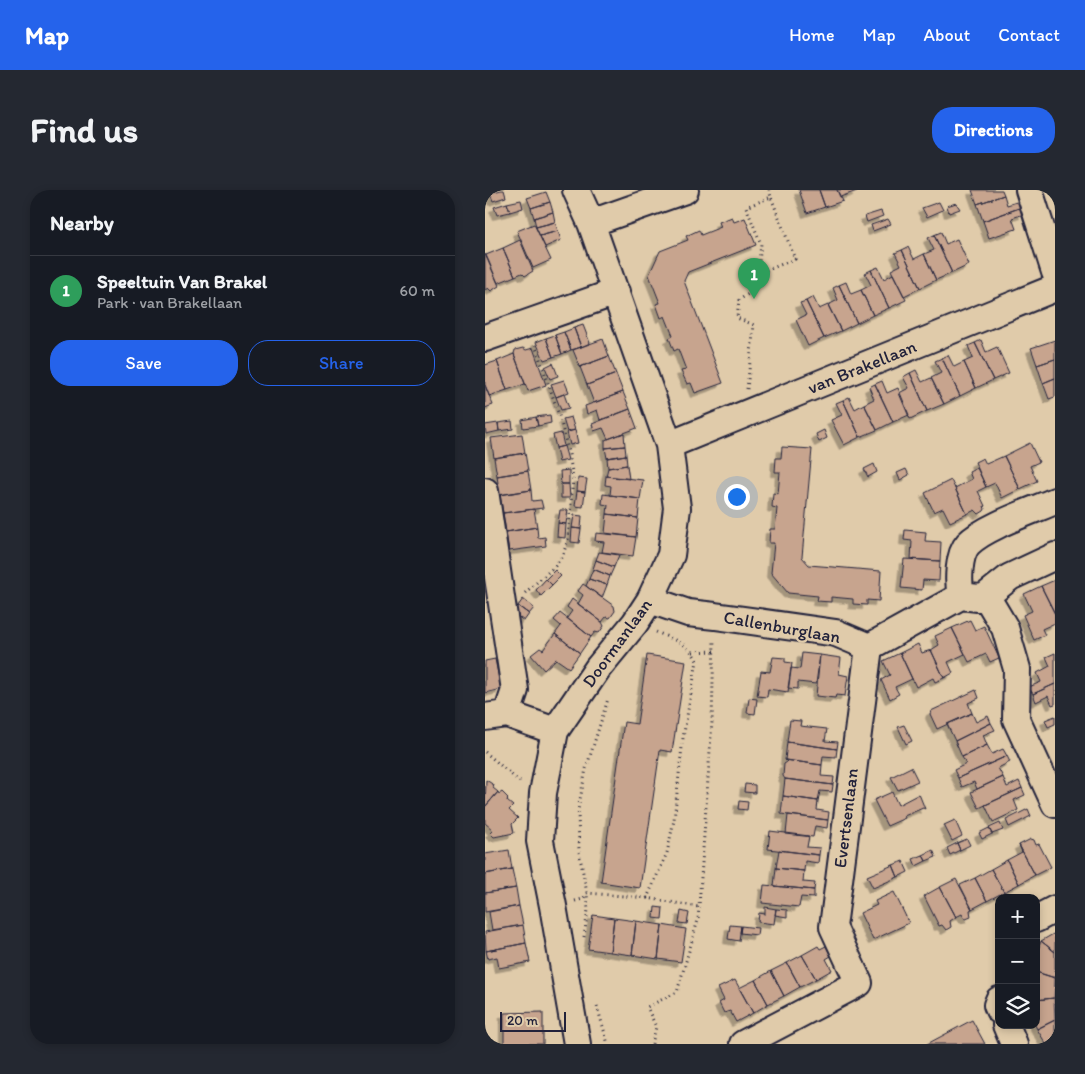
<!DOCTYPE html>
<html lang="en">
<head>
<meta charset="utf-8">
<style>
	:root { --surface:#171b24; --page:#242831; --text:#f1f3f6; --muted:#9ea1a6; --line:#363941; --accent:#2563eb }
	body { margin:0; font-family:Itim,sans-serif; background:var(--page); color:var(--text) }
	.controls { position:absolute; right:15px; bottom:15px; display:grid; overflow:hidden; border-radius:10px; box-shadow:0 2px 8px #0003 }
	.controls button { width:45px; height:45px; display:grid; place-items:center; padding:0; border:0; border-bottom:1px solid var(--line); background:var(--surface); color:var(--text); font:25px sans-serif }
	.scale { position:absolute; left:15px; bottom:12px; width:66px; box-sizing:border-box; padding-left:5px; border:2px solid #22223b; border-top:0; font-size:14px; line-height:18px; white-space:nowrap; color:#22223b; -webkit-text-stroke:4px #e0cbaa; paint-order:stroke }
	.you { position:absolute; left:251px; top:306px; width:18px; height:18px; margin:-12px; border:4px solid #fff; border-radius:50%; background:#1a73e8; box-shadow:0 0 0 8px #1a73e833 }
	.badge { display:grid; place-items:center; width:32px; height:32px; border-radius:50%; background:var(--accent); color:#fff; font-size:16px; font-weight:700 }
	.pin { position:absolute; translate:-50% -41px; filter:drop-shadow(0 1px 2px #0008) }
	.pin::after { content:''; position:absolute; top:26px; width:18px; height:15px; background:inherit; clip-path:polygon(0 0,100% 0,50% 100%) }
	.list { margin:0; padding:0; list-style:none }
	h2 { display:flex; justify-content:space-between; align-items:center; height:65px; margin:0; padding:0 20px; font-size:21px }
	h2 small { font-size:16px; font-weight:400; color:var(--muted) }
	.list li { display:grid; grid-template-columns:32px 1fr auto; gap:15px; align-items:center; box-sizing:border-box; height:70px; padding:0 20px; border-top:1px solid var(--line) }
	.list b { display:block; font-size:19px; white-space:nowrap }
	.list p { margin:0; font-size:16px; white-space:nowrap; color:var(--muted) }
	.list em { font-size:16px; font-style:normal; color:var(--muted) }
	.actions { display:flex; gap:10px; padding:15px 20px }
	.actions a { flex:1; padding:11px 0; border:1px solid var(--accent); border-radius:20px; text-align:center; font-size:18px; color:var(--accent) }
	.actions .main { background:var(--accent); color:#fff }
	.icon { flex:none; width:28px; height:28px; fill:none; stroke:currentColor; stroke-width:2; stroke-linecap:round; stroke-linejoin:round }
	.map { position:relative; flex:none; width:570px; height:854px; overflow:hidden; border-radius:20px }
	header { display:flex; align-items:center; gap:30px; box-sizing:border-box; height:70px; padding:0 25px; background:var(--accent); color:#fff }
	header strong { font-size:24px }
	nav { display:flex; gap:28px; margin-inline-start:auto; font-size:18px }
	.intro { display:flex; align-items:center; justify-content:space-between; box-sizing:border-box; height:120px; padding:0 30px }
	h1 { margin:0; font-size:35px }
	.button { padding:12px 22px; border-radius:20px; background:var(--accent); color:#fff; font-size:18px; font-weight:700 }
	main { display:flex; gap:30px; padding:0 30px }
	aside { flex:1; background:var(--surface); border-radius:20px; box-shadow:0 2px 8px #0003 }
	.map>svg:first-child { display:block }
</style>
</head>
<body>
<header>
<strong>Map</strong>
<nav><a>Home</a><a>Map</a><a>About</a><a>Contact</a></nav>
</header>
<div class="intro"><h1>Find us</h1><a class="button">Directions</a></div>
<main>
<aside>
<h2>Nearby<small></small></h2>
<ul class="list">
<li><span class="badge" style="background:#2e9e5b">1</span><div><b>Speeltuin Van Brakel</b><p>Park · van Brakellaan</p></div><em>60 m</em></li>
</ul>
<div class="actions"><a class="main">Save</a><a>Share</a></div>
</aside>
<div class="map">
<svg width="570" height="854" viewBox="0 0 570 854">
	<defs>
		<filter id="shadow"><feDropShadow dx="-4.5" dy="4.5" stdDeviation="0" flood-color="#0004"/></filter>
	</defs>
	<rect width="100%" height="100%" fill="#e0cbaa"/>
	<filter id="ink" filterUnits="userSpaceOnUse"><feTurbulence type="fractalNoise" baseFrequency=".02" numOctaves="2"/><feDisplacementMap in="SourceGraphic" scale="10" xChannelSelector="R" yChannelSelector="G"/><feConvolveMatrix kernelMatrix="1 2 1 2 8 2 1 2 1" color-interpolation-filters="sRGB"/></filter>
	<g filter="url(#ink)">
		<path fill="#c7a48e" stroke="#22223b" filter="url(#shadow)" d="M16,0h3l2,7 -13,4 -3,-8z
			M314,0h20l6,17 -18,6z
			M334,0h18l6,11 -18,6z
			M352,0h20v1l-17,6z
			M487,0h30l2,5 -27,9z
			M61,2l4,10 -19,6 -4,-10z
			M519,5l3,10 13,-4 2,6 -39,14 -6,-17z
			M36,10l2,8 -13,4 -3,-9z
			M65,12l3,10 -19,6 -3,-10z
			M454,12l4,8 -16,7 -5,-9z
			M22,13l3,9 -13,3 -3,-8z
			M471,13l4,6 -11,4 -2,-7z
			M537,17l2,7 -12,4 4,11 -27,9 -6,-17z
			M396,21l2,5 -16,6 -2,-6z
			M68,22l2,10 -19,5 -2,-9z
			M247,27l2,5 11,-4 11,27 -68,27 -4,9 39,102 -28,10 -4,-10 -4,1 -6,-13 5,-1 -8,-21 -4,2 -5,-13 4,-2 -8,-20 -4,2 -5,-14 4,-1 -11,-28 11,-24 28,-11 -2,-4 13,-6 2,5 20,-8 -2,-5z
			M403,29l3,5 -18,7 -2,-6z
			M70,32l3,9 -18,5 -4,-9z
			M49,34l17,36 -18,8 -16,-37z
			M73,41l3,9 -16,7 -5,-11z
			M456,42l5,12 11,-5 12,26 -17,8 -18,-38z
			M449,45l18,38 -16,7 -12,-26 10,-4 -6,-12z
			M35,50l13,31 -8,5 -3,-3 -7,3 -12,-28z
			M423,57l6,12 10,-5 12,26 -16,8 -18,-38z
			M18,58l12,28 -17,7 -12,-28z
			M417,60l18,38 -16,8 -13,-26 10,-5 -6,-12z
			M0,64l14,32 -8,5 -3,-3 -3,2z
			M393,77l6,12 9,-5 13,26 -17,8 -18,-38z
			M386,80l18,38 -16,7 -12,-25 10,-5 -6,-12z
			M361,92l5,12 10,-4 12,25 -16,8 -18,-38z
			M354,95l18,38 -16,8 -13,-26 10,-5 -5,-12z
			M328,107l6,12 9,-4 13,26 -17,7 -18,-37z
			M321,111l18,37 -16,8 -12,-26 10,-5 -6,-12z
			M98,135l7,18 -9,4 -7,-19z
			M89,138l7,19 -10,3 -7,-18z
			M79,142l7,18 -9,4 -7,-19z
			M70,145l7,19 -9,3 -7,-19z
			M61,148l7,19 -9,3 -8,-18z
			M118,149l6,17 -29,11 -7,-17z
			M496,150l5,12 11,-5 12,26 -16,7 -18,-37z
			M570,150v19l-18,6 -6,-17z
			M490,153l18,37 -17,8 -12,-26 9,-4 -5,-12z
			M38,158l3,2 7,-2 13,37 -18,6 -14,-37 1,-4z
			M29,164l11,30 -18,6 -10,-29z
			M463,165l6,12 10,-5 12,26 -16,8 -18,-38z
			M124,166l7,18 -29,11 -7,-18z
			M457,168l18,38 -16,8 -13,-26 10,-5 -6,-12z
			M570,169v19l-12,5 -6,-18z
			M12,171l10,29 -18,6 -4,-11v-20z
			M68,173l5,13 -8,3 -5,-12z
			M431,180l6,12 9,-4 13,26 -17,7 -17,-38z
			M425,183l17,38 -17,8 -11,-26 10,-5 -6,-11z
			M131,184l7,18 -29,11 -7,-18z
			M570,188v19l-6,2 -6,-16z
			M79,190l5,12 -13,5 -5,-13z
			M397,191l5,12 11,-5 11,27 -16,7 -18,-38z
			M390,194l18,38 -16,8 -13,-26 10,-5 -5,-12z
			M0,195l8,20 -8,3z
			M138,202l7,17 -30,11 -3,-10 -10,4 -2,-8z
			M79,204l5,14 -8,2 -5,-13z
			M364,207l6,12 9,-5 13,26 -17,7 -17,-37z
			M358,210l17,37 -16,8 -13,-25 11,-5 -6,-12z
			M145,219l7,19 -29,11 -5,-11 -9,3 -2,-7z
			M65,225l1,8 -13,3 -2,-9z
			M51,227l2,9 -15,2 -1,-8z
			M86,227l4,13 -8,2 -4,-13z
			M27,231l1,8 -14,2 -1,-8z
			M13,233l1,8 -13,3 -1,-9z
			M90,240l3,13 -8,2 -3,-13z
			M339,240l3,8 -8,4 -3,-8z
			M76,243l3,13 -8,2 -3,-13z
			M139,243l1,13 -20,2v-8z
			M37,244l3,19 -31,5 -3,-20z
			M545,253l9,19 -9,4 7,15 -17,8 -16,-33z
			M79,256l4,14 -9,2 -3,-14z
			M140,256l1,9 -19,3 -2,-10z
			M297,257l30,2 -10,108 7,8 72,6 -2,30 -12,-1v5l-14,-1v-5l-22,-2v5l-14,-1 1,-5 -30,-3 -17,-20 3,-30h-5l1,-14h5l2,-21 -5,-1 1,-14 5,1 2,-22h-5l1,-14h5z
			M40,263l3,18 -31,5 -3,-18z
			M141,265l1,10 -19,3 -1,-10z
			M519,266l16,33 -18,9 -7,-15 -9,4 -11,-25 8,-4 3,6z
			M389,274l3,8 -9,5 -4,-8z
			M142,275l2,14 -23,-3 2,-8z
			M492,278l9,19 -8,4 7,15h-1l1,3 -1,2 -5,3 -4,-4 -8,4 -12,-26 17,-9 -3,-7z
			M421,279l3,6 -9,5 -3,-7z
			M84,280v14h-8l-1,-13z
			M43,281l3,19 -33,5 -3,-10 3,-2 -1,-7z
			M121,286l37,4 -3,19 -30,-4 1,-9 -6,-1z
			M93,288l9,1 -2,13 -8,-1z
			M466,290l16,34 -17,8 -7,-14 -9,4 -9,-19z
			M76,294h8l1,14h-9z
			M46,300l1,11 9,-1 2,8 -40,5 -3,-18z
			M92,301l8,1 -2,15 -8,-1z
			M118,304l37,5 -2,19 -31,-4 1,-9 -6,-1z
			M49,319l3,18 -31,5 -3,-19z
			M75,320h8l-2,14 -8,-1z
			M122,324l31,4 -2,19 -31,-4z
			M89,325l8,1 -1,13 -9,-1z
			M73,333l8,1 -1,14 -8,-1z
			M52,337l1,11 7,-1 1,9 -37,5 -3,-19z
			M87,338l9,1 -2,14 -8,-1z
			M420,340l21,2 -1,9 16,1 -1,19 -29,-2 1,-18 -8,-1z
			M111,343l40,4 -3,19 -31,-4 2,-10 -9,-1z
			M114,362l20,3 -5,12 -18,-7z
			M419,369l36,2 -1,20 -16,-1 -1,10 -21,-2z
			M111,370l18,7 -4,9 -17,-7z
			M108,379l17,7 -3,9 -18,-6z
			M70,380l6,6 -9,9 -6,-6z
			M61,389l6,6 -11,11 -5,-6z
			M104,389l18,6 -5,13 -16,-12z
			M570,390v34l-14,-28z
			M98,394l31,22 1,5 -5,7 -4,-1 -4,5 -24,-18 5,-9 -5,-4z
			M556,396l14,28v9l-13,6 3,6 -11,5 -11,-25 9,-4 -8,-17z
			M38,409l11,9 -5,6 -11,-8z
			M87,409l30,23 2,4 -5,7 -4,-1 -4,5 -24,-19 5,-7 -5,-4z
			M33,416l11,8 -5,7 -12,-9z
			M75,423l31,24 -11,16 -25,-19 6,-8 -7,-6z
			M485,430l5,10 9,-4 15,32 -9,4 -4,-8 -17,8 -17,-34z
			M467,438l13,26 -17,8 5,11 -9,5 -13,-28 8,-5 -4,-9z
			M70,444l25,19 -11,15 -13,-9 -12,11 -13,-15 9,-7 3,2z
			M433,454l4,9 9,-3 13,28 -9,4 -2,-4 -17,9 -16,-34z
			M317,463l18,2 -4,29 -18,-2v7l-10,-1 3,-20 9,1z
			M415,463l12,26 -17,8 4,7 -9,5 -9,-19 9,-5 -7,-14z
			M570,463v31l-22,10 -4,-7 12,-5 -4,-9 13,-7 -4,-9z
			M162,465l39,6 -14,91 -12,-2 -20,138 -39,-6 23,-160 13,2z
			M335,465l21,3 -2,16 9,2 -3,20 -9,-1 -1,3 -19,-2z
			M288,467l12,1v4l7,1 -4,29 -20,-3 -1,8 -10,-1 4,-25 9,1z
			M10,469l6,30 -16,4v-32z
			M570,494v20l-3,1 -4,-9 -12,6 -3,-8z
			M491,500l3,8 -11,5 4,10 -35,16 -7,-15 1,-3z
			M264,508l8,1 -2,15 -8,-1z
			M487,523l4,9 12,-6 3,7 -36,18 -8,-17z
			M570,526v8l-7,3 -3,-7z
			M305,530l11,1 -1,5 27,3 -2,12 13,1 -1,7 -50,-7z
			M506,533l4,7 -12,5 4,10 -25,12 -7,-16z
			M419,535l8,16 -6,3 -8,-17z
			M302,552l50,7 -1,8 -13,-1 -1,9 -37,-5z
			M502,555l5,9 11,-5 4,7 -49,22 -4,-8 12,-6 -4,-7z
			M522,566l3,6 -12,6 5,9 -26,12 -3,-7 -12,5 -4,-9z
			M300,570l37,5 -1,11 13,1 -1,8 -48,-6 -2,-3 1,-12 3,-2z
			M426,577l7,14 -20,9 -7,-13z
			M518,587l4,10 12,-6 3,7 -43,20 -8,-16z
			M300,589l48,6 -1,7 -12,-1 -2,10 -35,-5z
			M1,590l8,5 -1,3 5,4 -13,15z
			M260,594l10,1v8l-11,-1z
			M537,598l3,7 -11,5 4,10 -25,12 -8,-17z
			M13,602l1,2 3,-2 6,6 -1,3 6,5 -4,4 9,8 -6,6 2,9 -20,4 -4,-4 3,-3 -8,-7v-16z
			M407,602l6,13 21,-11 6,15 -2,-1 -19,8 1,2 -18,8 -13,-26z
			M298,606l35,5 -1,9 12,2 -1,8 -47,-6z
			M254,611l9,1 -1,8 -9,-1z
			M543,619l3,7 -22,11 -3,-7z
			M303,625l40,5 -1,8 -12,-2 -2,11 -27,-3z
			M470,630l7,16 -10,5 -8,-16z
			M515,633l3,7 -11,4 -3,-6z
			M504,638l3,6 -10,5 -3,-6z
			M285,641l39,5 -2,11 13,1 -1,7 -51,-6z
			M482,649l3,6 -10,5 -3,-7z
			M546,649l3,1 2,5 3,-1 12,23 -16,8 -16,-30z
			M472,653l3,7 -10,5 -3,-7z
			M534,655l16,30 -16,9 -12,-24 15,-8z
			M24,660l3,19 -27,5v-20z
			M294,660l40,5 -1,8 -13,-2 -1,10 -28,-3z
			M448,660l3,7 -10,4 -3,-6z
			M438,665l3,6 -10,5 -3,-7z
			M522,670l12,24 -15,8 -13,-23z
			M418,671l5,11 -10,5 -5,-12z
			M408,675l5,12 -25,11 -6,-12z
			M291,678l28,3 -1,11 12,1 -1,7 -40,-4z
			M27,679l4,19 -31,5v-19z
			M506,679l13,23 -17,9 -12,-23z
			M490,688l12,23 -15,8 -12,-24z
			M471,689l16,30 -2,1 1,7 -5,2 -2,-1 -2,-4 -6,3 -16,-30z
			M279,695l50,5v8l-13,-1 -2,10 -37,-4z
			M455,697l16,30 -6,4 1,6 -5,3 -4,-5 -3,1 -15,-30z
			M31,698l3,18 -34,6v-19z
			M409,702l15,31 -36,17 -13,-27 17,-8 -2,-4z
			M34,716l4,19 -31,5 -3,-18z
			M170,717l8,1 -1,11 -8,-1z
			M280,717l11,2 -2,15 -16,-2 1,-9 6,1z
			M291,719l11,1v7l-12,-2z
			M196,721l8,2 -2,11 -8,-1z
			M108,725l21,3 -4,34 -22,-3z
			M129,728l22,3 -4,34 -22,-3z
			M151,731l26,4 -4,34 -26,-4z
			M38,735l3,18 -40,8 -1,-19z
			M177,735l24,4 -5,33 -23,-3z
			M245,735l11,1 -2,15 -11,-2z
			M256,736l17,2 -1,7 -17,-2z
			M570,743v19l-14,-11z
			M556,751l14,11v26l-19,-6v-16z
			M41,753l4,19 -31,6 -2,-11 -9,2 -2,-8z
			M333,756l2,3 6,-3 5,10 -5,3 6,11 -16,9 -14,-24z
			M317,765l14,24 -16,8 -13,-24z
			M302,773l13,24 -16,9 -13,-25z
			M286,781l13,25 -16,8 -13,-24z
			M551,782l19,6 -1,20 -18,2z
			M250,790l18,33 -17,9 -6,-11 -6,2 -5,-10 5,-3 -6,-12z
			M270,790l13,24 -15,9 -14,-25z
			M569,808l1,22 -18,9 -2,-4 1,-25z
			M58,822v32h-39v-31z
			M487,830l13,24h-58z
			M570,830v24h-9l-9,-15z"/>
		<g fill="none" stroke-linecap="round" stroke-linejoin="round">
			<g stroke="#22223b" stroke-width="30">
				<path id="minor" d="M91,0l15,33 78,222 8,63 -6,47 -21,45 -15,23 -37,45 -43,63 -12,62 -3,48 13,65 24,138
					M544,0l26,82
					M106,33l94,-33
					M0,148l131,-46
					M184,255l386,-157
					M0,301l30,199 -8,24
					M476,406c-3,-13 -3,-41 7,-52 16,-17 64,-33 87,-43
					M501,406l19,32 12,41 -1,50 39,85
					M165,410l38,13 27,3 121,17 33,14 92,-51 17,2 8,-2 24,-19 45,-21
					M0,527l22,-3 48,17
					M551,729l19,-10
					M514,810l-2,5 2,5
					M521,835l8,19
					M258,854l116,-61 -26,-56 36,-280"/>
			</g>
			<path stroke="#22223b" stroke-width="3" stroke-dasharray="1 4" stroke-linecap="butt" d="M272,84l38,-15 -24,-62
				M262,199l7,-64 -17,-7 2,-18 17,-11 5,-45 -15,-37 25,-10 -2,-7
				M40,403l30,-27 8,-11 5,-16 5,-61 -4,-24 -10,-39 -24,-70
				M208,462l21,-1
				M0,562l35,30
				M162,708l52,9
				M90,711l8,-2 4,-6 60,5 20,-45 7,-33 9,-82 14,-77c-7,-17 -25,-22 -41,-29
				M99,747l4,-27 -1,-17 -8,-41 -1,-42 8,-41 22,-70
				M112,816l11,38
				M167,854l4,-17 -9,-20 30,-15 21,-72 14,-198 2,-83"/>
			<use href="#minor" stroke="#e0cbaa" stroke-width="26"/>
		</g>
	</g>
	<g text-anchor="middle" stroke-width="4.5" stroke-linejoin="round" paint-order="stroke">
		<g font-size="18" fill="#22223b" stroke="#e0cbaa">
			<text transform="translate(377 177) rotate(-22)" y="6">van Brakellaan</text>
			<text transform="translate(297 437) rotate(10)" y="6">Callenburglaan</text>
			<text transform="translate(132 453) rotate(-54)" y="6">Doormanlaan</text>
			<text transform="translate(361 628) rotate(-83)" y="6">Evertsenlaan</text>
		</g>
	</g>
</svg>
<div class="controls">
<button>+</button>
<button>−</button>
<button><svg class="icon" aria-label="layers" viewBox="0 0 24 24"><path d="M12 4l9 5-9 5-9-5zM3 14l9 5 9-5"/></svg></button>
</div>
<div class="scale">20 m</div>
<div class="you"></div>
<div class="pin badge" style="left:269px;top:109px;background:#2e9e5b">1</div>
</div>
</main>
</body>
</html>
